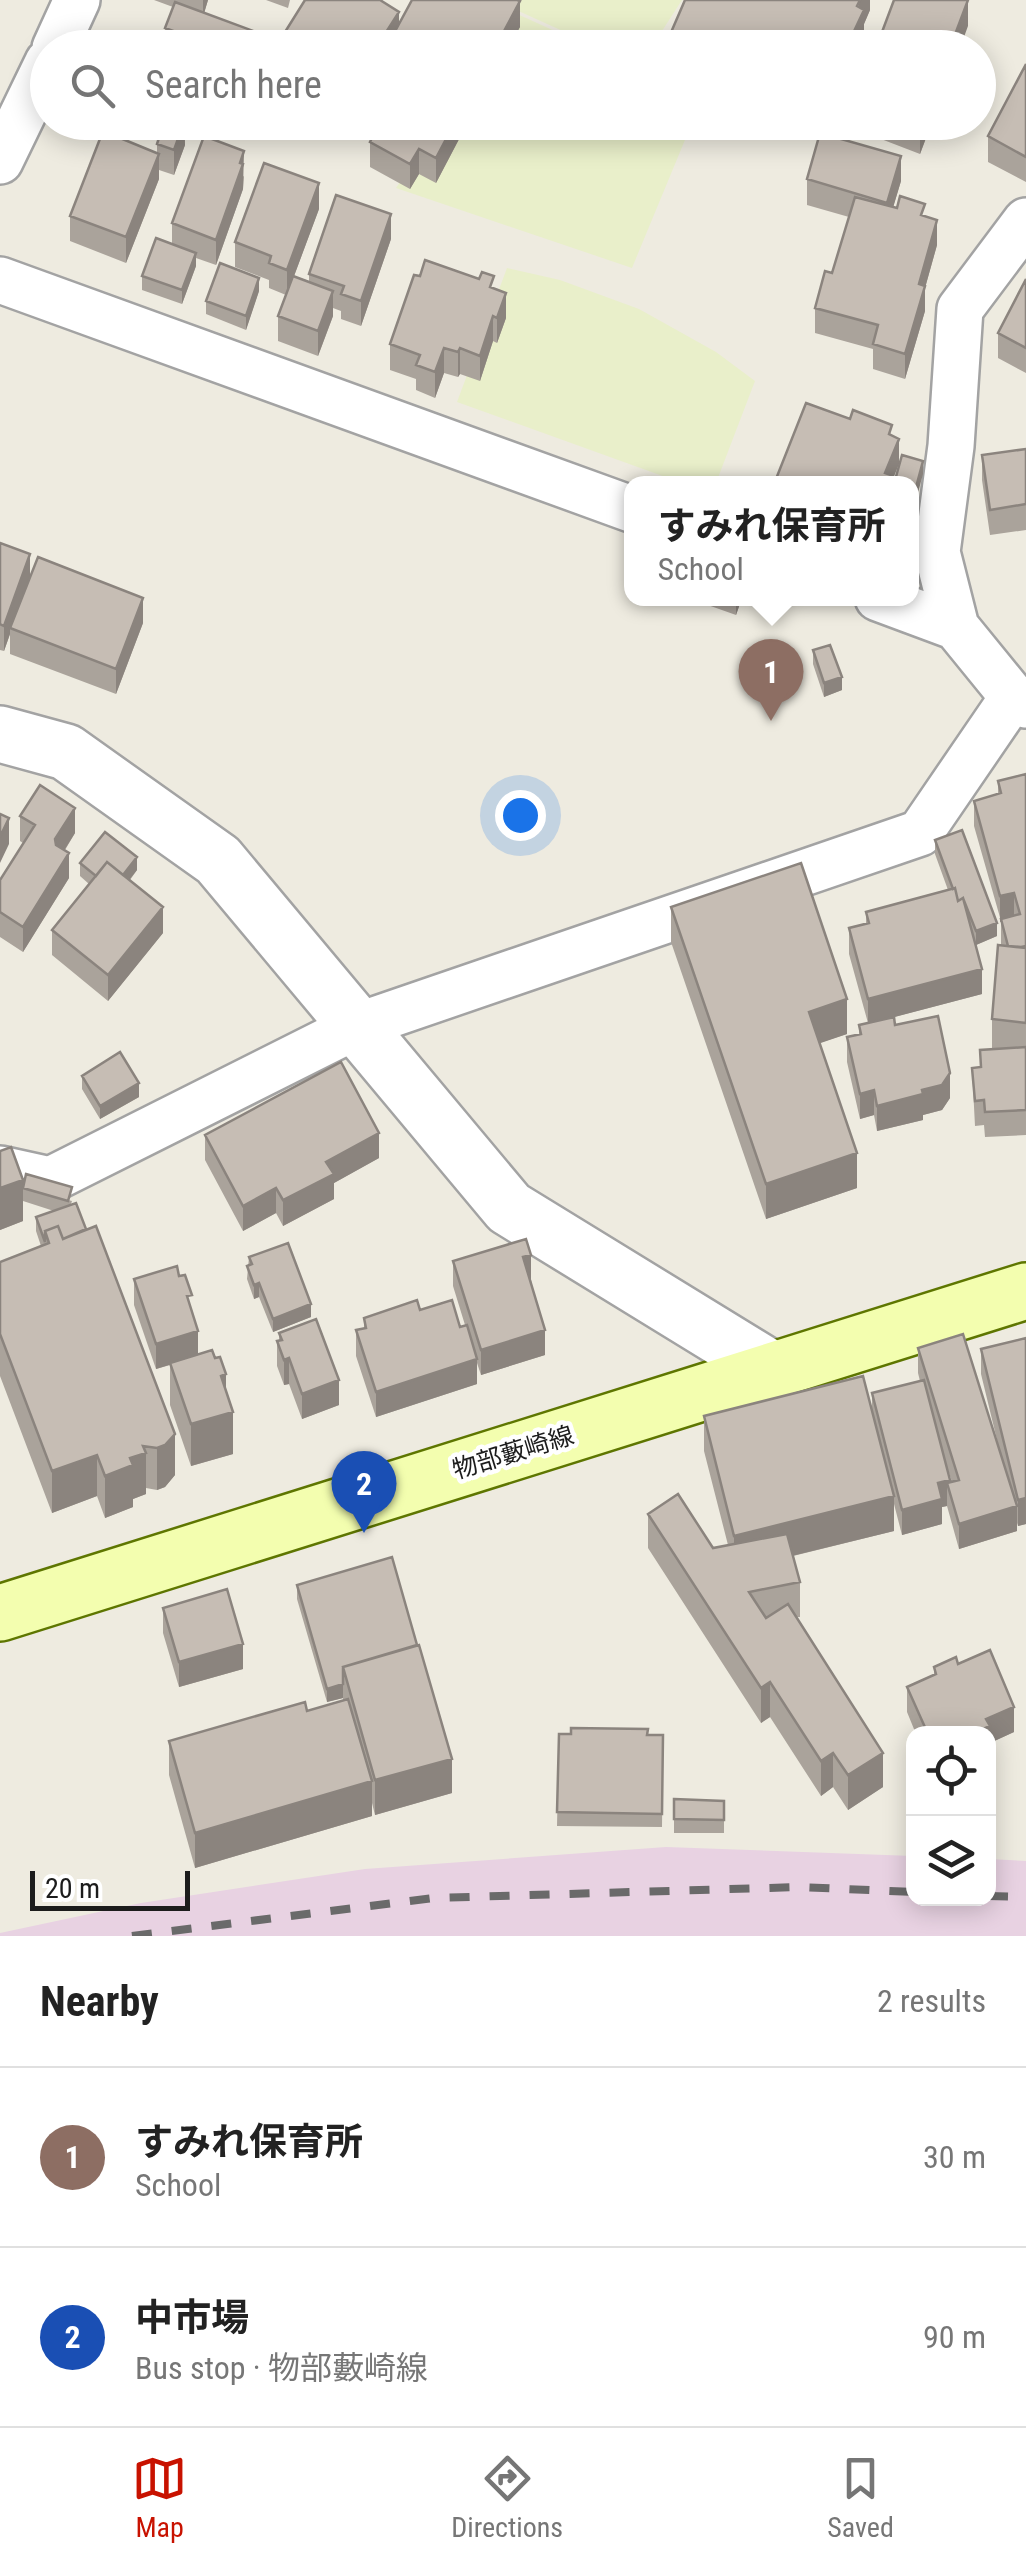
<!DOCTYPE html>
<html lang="en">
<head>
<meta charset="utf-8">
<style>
	:root { --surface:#fff; --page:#f6f6f6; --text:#222; --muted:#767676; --line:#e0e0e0; --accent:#c81200 }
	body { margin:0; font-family:"Roboto Condensed","Noto Sans JP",sans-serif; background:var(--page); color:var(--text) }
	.controls { position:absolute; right:30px; bottom:30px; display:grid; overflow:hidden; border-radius:20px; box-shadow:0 5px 25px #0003 }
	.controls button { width:90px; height:90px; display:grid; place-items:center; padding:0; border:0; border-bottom:2px solid var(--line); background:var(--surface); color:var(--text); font:50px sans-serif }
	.scale { position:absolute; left:30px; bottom:25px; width:160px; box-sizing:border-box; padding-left:10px; border:5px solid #1c1c1c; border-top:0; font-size:28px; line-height:35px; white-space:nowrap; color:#1c1c1c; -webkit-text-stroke:8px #fff; paint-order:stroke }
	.you { position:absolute; left:520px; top:815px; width:35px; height:35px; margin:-25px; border:8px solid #fff; border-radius:50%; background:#1a73e8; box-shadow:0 0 0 15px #1a73e833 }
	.badge { display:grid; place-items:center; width:65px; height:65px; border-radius:50%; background:var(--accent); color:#fff; font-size:32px; font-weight:700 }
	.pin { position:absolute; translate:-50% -82px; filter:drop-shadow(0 2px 5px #0008) }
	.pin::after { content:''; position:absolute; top:52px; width:35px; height:30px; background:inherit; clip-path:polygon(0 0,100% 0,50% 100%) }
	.popup { position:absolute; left:624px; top:476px; width:295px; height:130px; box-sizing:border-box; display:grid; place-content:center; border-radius:20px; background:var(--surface); filter:drop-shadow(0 2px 8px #0005); font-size:32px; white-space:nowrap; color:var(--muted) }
	.popup b { font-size:38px; color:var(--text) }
	.popup::after { content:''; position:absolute; left:50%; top:100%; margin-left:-20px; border:20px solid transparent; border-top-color:var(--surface) }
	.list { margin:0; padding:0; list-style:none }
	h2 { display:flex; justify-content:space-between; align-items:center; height:130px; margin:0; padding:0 40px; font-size:42px }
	h2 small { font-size:32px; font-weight:400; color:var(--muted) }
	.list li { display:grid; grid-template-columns:65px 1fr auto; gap:30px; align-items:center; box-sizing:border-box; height:180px; padding:0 40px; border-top:2px solid var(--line) }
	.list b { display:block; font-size:38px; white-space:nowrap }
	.list p { margin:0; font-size:32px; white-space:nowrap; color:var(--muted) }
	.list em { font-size:32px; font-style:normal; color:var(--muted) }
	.icon { flex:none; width:55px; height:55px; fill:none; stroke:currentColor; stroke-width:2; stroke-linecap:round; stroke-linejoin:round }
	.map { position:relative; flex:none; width:1026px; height:1936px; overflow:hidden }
	.search { position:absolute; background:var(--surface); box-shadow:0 5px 25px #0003; left:30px; right:30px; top:30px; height:110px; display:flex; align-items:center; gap:25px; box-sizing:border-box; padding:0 35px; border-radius:55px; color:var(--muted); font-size:38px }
	.sheet { height:490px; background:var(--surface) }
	nav { display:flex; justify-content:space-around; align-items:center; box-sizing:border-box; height:140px; border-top:2px solid var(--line); background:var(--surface); font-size:28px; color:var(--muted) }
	nav a { display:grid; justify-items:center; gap:5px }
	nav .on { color:var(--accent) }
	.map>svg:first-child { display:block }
</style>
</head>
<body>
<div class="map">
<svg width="1026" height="1936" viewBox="0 0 1026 1936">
	<rect width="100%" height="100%" fill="#eeebe0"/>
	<path fill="#e8d2e2" d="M666,1847l247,9 1,43h74l1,-40 37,2v75h-1026v-3l141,-30 224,-34z"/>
	<path fill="#e9efca" d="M494,0h188l-31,48 -53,-1z
		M515,13l75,34 -99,1z
		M440,123h252l-60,145 -236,-80z
		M507,268l53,12 79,29 77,43 39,29 -39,102h-34l-225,-81z"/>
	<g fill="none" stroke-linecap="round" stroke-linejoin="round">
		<g stroke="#a3a3a3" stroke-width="50">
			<path id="minor" d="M55,48l22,-48
				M0,161l48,-99
				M1026,221l-66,88 -9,137 -14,106 19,75 57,70 13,8
				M0,280l631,229
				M878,598l78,29
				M0,1169l50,11 307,-154 563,-193 93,-136"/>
		</g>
		<g stroke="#a3a3a3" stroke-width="60">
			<path id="tertiary" d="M0,734l66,18 152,108 291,348 264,162"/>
		</g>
		<g stroke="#5e7600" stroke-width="60">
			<path id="secondary" d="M0,1613l1026,-322"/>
		</g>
		<use href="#minor" stroke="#fff" stroke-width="45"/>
		<use href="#tertiary" stroke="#fff" stroke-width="55"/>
		<use href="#secondary" stroke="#f3feaf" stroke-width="55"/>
		<path stroke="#6a6a6a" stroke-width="8" stroke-dasharray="20 20" stroke-linecap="butt" d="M988,1896l38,1
			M132,1936l301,-38 366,-11 115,5"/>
	</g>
	<path fill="#aaa39b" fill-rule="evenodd" d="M154,0h54l-4,13 71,34 30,-46 -2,-1h79l17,23 121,4 -12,21h-326l-17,-7v-13l8,-21z
		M266,0h24l-2,8z
		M870,0v10l-6,14v20l-1,4h-197v-4z
		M1026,64v118l-38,-20v-26z
		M185,122v23l-11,30 -15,-5v9l-33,84 -56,-22v-25l87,-63v-9z
		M327,122h17l-5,8z
		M371,122h97l-32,61 -17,-9 -9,15 -40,-22v-25l4,-9 -3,-1z
		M855,122h77l-12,32 -65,-25z
		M244,176l-1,13 -27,76 -20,-7v8l-14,38 -40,-14v-14l30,-32v-21z
		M807,179l94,2 -8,26 32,9 12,29 -12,43v23l-20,68 -32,-10v-20l-58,-16v-25l17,-35 17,-56 -42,-12z
		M319,209l-25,67 15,5v-7l82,-35 -30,87 -20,-7v-8l-8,-3v8l-15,40 -40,-15v-25l8,-21 -17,-7v-8l-34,-13v-25z
		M1026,279v94l-28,-15v-25z
		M494,288l12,30 -9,25 -4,-2 -13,40 -20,-7 -2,3 -14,-4 -9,25 -19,-8v-11l-26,-9v-26z
		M259,291l-13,39 -40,-16v-13z
		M1026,449v81l-36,5 -8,-55v-25z
		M0,543l30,35 113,45 -27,71 -106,-40v-20l-6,17 -4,-1z
		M688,598h54l-6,17z
		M813,650l29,40 -18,7 -11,-33z
		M1026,774v361l-41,2 -1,-12 -9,1 -3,-58 8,-1v-17l12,-1v-30l9,-73v-25l-27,-95v-25l24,-7v-13z
		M20,816l55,17 -10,17 4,28 -46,74 -23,-15v-57l23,-37 -3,-2z
		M935,840l62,96 -21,9 6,49 -88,23 1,8 55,73 -8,12 -19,5v5l-46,11 -3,-16 -14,4 -13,-57v-25l12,-3v-9l9,-2 -19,-69v-26l17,-5v-11l82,-22 -13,-36z
		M80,863l57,7 -7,10 33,53 -55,68 -56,-46v-25l37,-46 -9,-8z
		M671,907l176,127 -28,9 38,145 -91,31 -95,-277z
		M82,1076l57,21 -39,22 -18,-30z
		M205,1135l174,23 -45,25v16l-51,27 -7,-13 -33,18 -38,-71z
		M0,1151l23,37 49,13 -1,3 104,271 -10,12 -8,3 -11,-2v6l-13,5v8l-28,11 -8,-22 -45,17 -52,-137v-114l41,-16 -5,-15v-14l18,-6 -31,-10v20l-23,9z
		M249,1257l62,60 -38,15 -14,-35 -5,2 -7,-20z
		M453,1261l78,19 14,75 -64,20 -4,-12v21l-101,33 -20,-61v-26l8,-1v-11l56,-8 40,17 5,-2 -12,-39z
		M134,1279l58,33 6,42 28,37 7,63 -42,12 -21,-61v-40l-14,4 -22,-64z
		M279,1333l60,72 -37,14 -13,-35 -5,1 -7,-19v-25l2,-1z
		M1026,1338v186l-8,2 -1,-3v8l-58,18 -12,-43 -5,1v17l-40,11 -8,-31v27l-101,25 7,26v35h-4l87,170 -35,23 -15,-23 -12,9 -51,-79 -9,6 -113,-175v-34l65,34 15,-3 -24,-94v-35l168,-6v-17l48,-12 -2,-8v-25l80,96 -17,-70v-25zM942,1452l10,30 -2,1z
		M297,1585l155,208 -77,22 -3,-12v13l-177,52 -26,-93v-34l138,-30 36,-11v-2l-16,4 -30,-103z
		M163,1608l80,61 -64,18 -16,-54z
		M934,1667l80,65 -24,11 -2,8v-17h-72l-9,-22v-25l27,-12z
		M559,1734l104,1 -1,92 -105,-1z
		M674,1799l50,2v32h-50z"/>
	<path fill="#8b847e" d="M203,0h5l-5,17z
		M860,0h10v10l-6,14v20l-1,4h-15z
		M968,0v26l-8,22h-10z
		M520,1v26l-12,21h-13z
		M399,12v25l-6,11h-17z
		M819,32v16h-7z
		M184,122l1,23 -11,30v-25z
		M455,122h13l-32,61v-25z
		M923,122h9l-12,32v-25z
		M419,149v25l-9,15v-25z
		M244,151l-1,38 -27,76v-25z
		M159,154v25l-33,84v-26z
		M901,156v25l-14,47v-25z
		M319,183v26l-32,86v-25z
		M391,214v25l-30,87v-25z
		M937,220v25l-12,43v23l-20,68v-25l14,-70z
		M196,253v13l-14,38v-14z
		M259,278v13l-13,39v-14z
		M333,291v25l-15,40v-25z
		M506,293v25l-9,25v-25z
		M493,316v25l-13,40v-25z
		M444,348v25l-9,25v-26z
		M460,348v26l-2,3v-25z
		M899,439v25l-8,20h-6v-11z
		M923,461v13l-12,45v-13z
		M30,554v25l-20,49v6l-6,17v-25z
		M143,598v25l-27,71v-25z
		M737,598h5l-6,17v-13z
		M842,677v13l-18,7v-14z
		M75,808v25l-20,32v-26z
		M9,818v26l-9,19v-26z
		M69,853v25l-46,74v-25z
		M137,857v13l-19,24v-13z
		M1014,893v25l-14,4v-26z
		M163,907v26l-55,68v-26z
		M997,923v13l-21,9v-14z
		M982,969v25l-114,30v-25z
		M847,999v35l-38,13v-35z
		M950,1073v25l-8,12 -19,5v5l-46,11v-25l45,-16z
		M139,1083v14l-39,22v-13z
		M874,1090v25l-14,4v-25z
		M379,1133v25l-45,25v16l-51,27v-26l43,-38z
		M857,1153v35l-91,31v-35z
		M23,1180v41l-23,9v-42z
		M276,1188v25l-33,18v-25z
		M531,1255v25l-8,2v-25z
		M259,1283v14l-5,2v-14z
		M311,1304v13l-38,15v-13z
		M545,1330v25l-64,20v-25z
		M198,1331v25l-42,13v-25z
		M289,1358v26l-5,1v-25z
		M477,1359v25l-101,33v-25z
		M226,1374v40l7,-2v42l-42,12v-42l30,-48z
		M339,1380v25l-37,14v-25z
		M175,1434v41l-10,12 -8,3v-42z
		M146,1453v41l-13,5v8l-28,11v-42l25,-18z
		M97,1455v41l-45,17v-42z
		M950,1480v12l-3,-9v23l-5,1v17l-40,11v-25l36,-27z
		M894,1496v35l-160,39v-34z
		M1026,1498v26l-8,2v-26z
		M1017,1506v25l-58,18v-25z
		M243,1644v25l-64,18v-25z
		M770,1682v35l-9,6v-35z
		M343,1684v14l-16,4v-13z
		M1014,1707v25l-24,11 -2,8v-17h-16l14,-15z
		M833,1753v34l-12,9v-35z
		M883,1753v34l-35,23v-35z
		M452,1759v34l-77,22v-35z
		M372,1781v35l-177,52v-35z"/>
	<path fill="#c6bdb4" stroke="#8b847e" stroke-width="2.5" d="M305,0h75l19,12 -23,36h-101z
		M412,0h105l3,1 -25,47h-109z
		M685,0h175l-3,6 7,4 -16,34 -29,-12 -7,16h-79l-24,-11 -5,11h-31l-7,-4z
		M894,0h74l-18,48h-74z
		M175,2l100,37 -4,9h-52l-54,-20z
		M1026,64v93l-38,-21z
		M164,122h20l-10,28 -17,-6z
		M380,122h75l-19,36 -17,-9 -9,15 -40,-22z
		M904,122h19l-3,7z
		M103,131l56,23 -33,83 -56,-21z
		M820,133l81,23 -14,47 -80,-24z
		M204,136l40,15 -4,12 3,1 -27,76 -44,-17z
		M264,163l55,20 -32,87 -18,-7 2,-7 -36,-14z
		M336,195l55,19 -30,87 -20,-7 3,-8 -35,-12z
		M900,196l25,8 -4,11 16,5 -18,64 6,2 -20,68 -32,-10 5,-19 -63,-17 10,-37 7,2 23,-76 42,11z
		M156,238l40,15 -14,37 -40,-14z
		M425,260l54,19 3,-7 12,4 -4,11 16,6 -9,25 -4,-2 -13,40 -20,-8 -2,4 -14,-4 -9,24 -19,-7 4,-10 -30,-11 24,-69 6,1z
		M220,263l39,15 -13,38 -40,-15z
		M293,276l40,15 -15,40 -40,-15z
		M1026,279v69l-28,-15z
		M806,403l44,16 3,-9 39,15 -3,9 10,5 -14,34 6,2 -3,9h-114z
		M1026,449v55l-36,6 -8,-55z
		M902,455l21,6 -12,45v-22h-17z
		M0,543l30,11 -26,72 -4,-2z
		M38,557l105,41 -27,71 -106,-41z
		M830,645l12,32 -18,6 -11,-33z
		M1026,774v172l-5,1 -13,-1 -7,-27 19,-5 -6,-21 -14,3 -26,-95 27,-8 -3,-12z
		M40,785l35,23 -20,31 1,6 13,8 -46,74 -23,-15v-32l35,-55 -15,-9z
		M0,814l9,4 -9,19z
		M962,830l35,93 -21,8 -13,-33 -5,3 -3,-13 -2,1 -18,-49z
		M105,832l32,25 -14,18 -16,-13 -11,14 -16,-13z
		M107,862l56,45 -55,68 -56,-45z
		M801,863l46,136 -38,13 48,141 -91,31 -95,-277z
		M955,888l3,13 5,-3 19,71 -114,30 -19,-71 20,-5 -3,-11z
		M998,945l28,3v75l-34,-4z
		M938,1016l12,57 -8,12 -20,5 1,4 -46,12 -3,-16 -14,4 -13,-57 14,-3 -2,-9 35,-8 1,8z
		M1026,1047v63l-41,2 -1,-12 -9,1 -3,-33 9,-1 -1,-17z
		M120,1052l19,31 -39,23 -18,-30z
		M341,1062l38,71 -53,29 8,12 -51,26 -7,-12 -33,18 -38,-71z
		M11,1147l12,33 -23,8v-37z
		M26,1174l46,13 -4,14 -45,-13z
		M76,1203l10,26 -23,10 -5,-13 -13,5v11l-9,-25z
		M58,1226l5,13 33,-13 79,208 -10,11 -8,3 -14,-2 3,7 -16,5 3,7 -28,11 -8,-21 -45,16 -52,-137v-72l49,-19 -4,-12z
		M526,1239l5,16 -8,2 22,73 -64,20 -28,-89z
		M288,1243l23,61 -38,15 -14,-36 -5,2 -7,-19 5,-2 -3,-7z
		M177,1266l2,10 6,-1 7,20 -5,1 11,35 -42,13 -22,-65z
		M417,1300l3,10 32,-10 8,27 7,-2 10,34 -101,33 -20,-62 10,-2 -2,-10z
		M316,1319l23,61 -37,14 -13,-36 -5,2 -7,-19 5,-1 -3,-7z
		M963,1334l54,172 -58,18 -12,-41 12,-3 -41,-132z
		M1026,1338v160l-8,2 -37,-151z
		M212,1350l3,8 5,-1 6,17 -5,2 12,36 -42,12 -21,-61z
		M863,1376l31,120 -160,40 -30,-120z
		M924,1380l26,100 -12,3 4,16 -40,11 -30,-117z
		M678,1494l35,54 74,-14 13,48 -51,10 17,26 22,-14 95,149 -35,22 -15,-22 -12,8 -51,-79 -9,6 -113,-174z
		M392,1557l25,88 -74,22v17l-16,5 -30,-104z
		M227,1589l16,55 -64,18 -16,-54z
		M419,1645l33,114 -77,21 -32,-113z
		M990,1650l24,57 -28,12 4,7 -18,8h-44l-21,-47 29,-13 -2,-7 22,-10 2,7z
		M348,1699l24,82 -177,52 -26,-92 136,-39 2,9z
		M571,1728l77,1 -1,6h16l-1,79 -105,-2 2,-78h12z
		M674,1799l50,2v19l-50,-1z"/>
	<g text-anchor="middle" stroke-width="9" stroke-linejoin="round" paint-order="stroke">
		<g font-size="25" fill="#1c1c1c" stroke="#fff">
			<text transform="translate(513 1452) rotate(-17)" y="9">物部藪崎線</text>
		</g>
	</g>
</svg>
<div class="controls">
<button><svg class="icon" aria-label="locate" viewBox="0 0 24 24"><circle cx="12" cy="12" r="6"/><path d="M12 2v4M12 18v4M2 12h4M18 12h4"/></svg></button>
<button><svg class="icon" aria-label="layers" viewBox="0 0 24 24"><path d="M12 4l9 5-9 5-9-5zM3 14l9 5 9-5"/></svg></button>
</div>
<div class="scale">20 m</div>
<div class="you"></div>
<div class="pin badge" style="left:771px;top:721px;background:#8d6e63">1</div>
<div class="popup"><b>すみれ保育所</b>School</div>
<div class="pin badge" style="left:364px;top:1533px;background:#1a4fb4">2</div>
<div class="search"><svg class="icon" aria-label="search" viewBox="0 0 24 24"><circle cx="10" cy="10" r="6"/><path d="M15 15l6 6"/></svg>Search here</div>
</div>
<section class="sheet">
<h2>Nearby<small>2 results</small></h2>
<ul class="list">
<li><span class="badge" style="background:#8d6e63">1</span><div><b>すみれ保育所</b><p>School</p></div><em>30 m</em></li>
<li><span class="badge" style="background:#1a4fb4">2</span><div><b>中市場</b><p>Bus stop · 物部藪崎線</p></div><em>90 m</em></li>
</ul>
</section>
<nav>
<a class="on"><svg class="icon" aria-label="map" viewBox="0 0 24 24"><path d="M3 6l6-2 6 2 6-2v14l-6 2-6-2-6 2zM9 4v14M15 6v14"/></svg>Map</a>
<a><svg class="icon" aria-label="directions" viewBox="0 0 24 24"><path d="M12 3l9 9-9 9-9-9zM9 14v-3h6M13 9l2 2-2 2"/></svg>Directions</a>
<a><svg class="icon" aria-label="saved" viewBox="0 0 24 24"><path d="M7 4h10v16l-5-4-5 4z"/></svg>Saved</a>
</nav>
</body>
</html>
